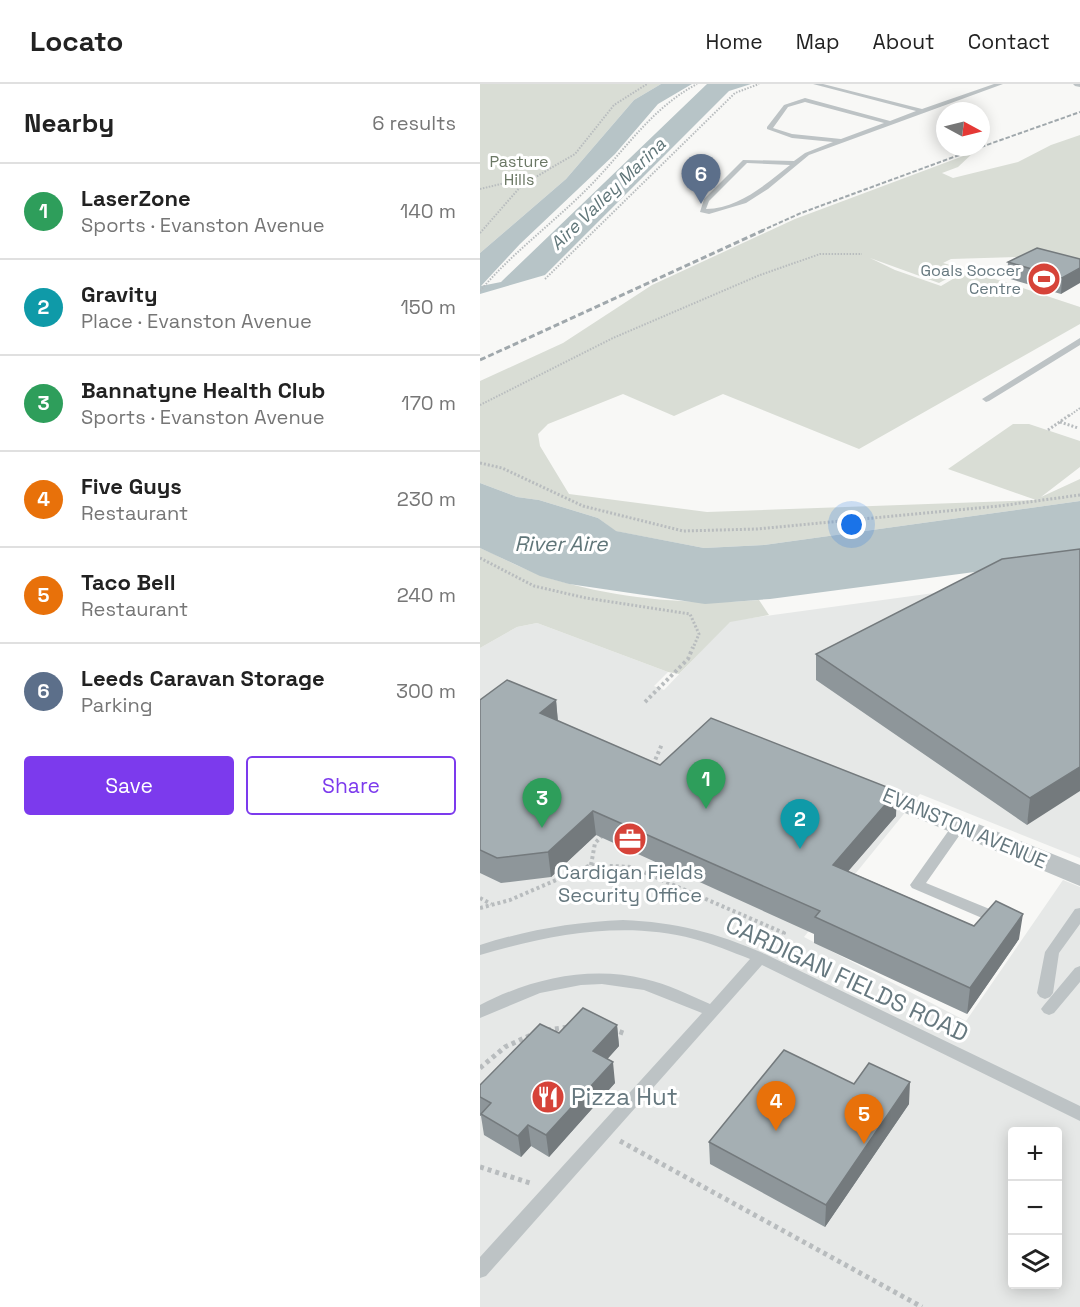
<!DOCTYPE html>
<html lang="en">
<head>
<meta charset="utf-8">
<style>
	:root { --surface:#fff; --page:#f6f6f6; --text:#222; --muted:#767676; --line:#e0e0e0; --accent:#7c3aed }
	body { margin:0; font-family:"Space Grotesk",sans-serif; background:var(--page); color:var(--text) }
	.controls { position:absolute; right:18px; bottom:18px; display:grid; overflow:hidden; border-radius:6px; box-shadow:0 3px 15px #0003 }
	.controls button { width:54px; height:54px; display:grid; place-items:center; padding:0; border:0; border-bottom:2px solid var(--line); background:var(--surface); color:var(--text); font:30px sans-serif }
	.compass { position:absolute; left:456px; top:18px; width:54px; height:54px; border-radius:50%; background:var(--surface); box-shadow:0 3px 15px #0003; rotate:97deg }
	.you { position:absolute; left:372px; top:441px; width:21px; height:21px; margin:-15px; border:4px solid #fff; border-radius:50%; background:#1a73e8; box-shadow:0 0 0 9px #1a73e833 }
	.badge { display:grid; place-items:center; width:39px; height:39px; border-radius:50%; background:var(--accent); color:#fff; font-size:20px; font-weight:700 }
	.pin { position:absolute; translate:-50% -50px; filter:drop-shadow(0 2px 3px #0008) }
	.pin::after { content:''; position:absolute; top:32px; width:21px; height:18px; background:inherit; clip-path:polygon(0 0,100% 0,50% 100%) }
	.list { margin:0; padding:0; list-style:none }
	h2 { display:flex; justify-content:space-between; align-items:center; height:78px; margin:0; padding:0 24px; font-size:26px }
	h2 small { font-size:20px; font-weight:400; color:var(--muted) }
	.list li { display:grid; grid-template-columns:39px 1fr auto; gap:18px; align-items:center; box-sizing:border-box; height:96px; padding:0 24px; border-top:2px solid var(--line) }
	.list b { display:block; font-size:22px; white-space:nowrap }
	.list p { margin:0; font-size:20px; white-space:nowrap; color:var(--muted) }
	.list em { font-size:20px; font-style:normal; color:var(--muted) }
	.actions { display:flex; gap:12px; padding:18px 24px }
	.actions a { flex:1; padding:14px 0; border:2px solid var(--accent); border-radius:6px; text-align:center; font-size:21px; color:var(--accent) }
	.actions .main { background:var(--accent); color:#fff }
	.icon { flex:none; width:33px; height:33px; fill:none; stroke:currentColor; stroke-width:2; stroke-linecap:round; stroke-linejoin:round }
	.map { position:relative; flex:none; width:600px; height:1223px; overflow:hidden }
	header { display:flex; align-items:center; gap:36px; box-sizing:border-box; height:84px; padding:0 30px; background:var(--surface); border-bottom:2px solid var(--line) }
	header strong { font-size:28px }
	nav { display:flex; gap:33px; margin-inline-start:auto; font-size:21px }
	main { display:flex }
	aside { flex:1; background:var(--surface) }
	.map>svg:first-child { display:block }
</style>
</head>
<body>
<header>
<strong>Locato</strong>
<nav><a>Home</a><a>Map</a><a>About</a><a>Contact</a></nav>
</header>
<main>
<aside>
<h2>Nearby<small>6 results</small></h2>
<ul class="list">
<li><span class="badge" style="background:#2e9e5b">1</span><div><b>LaserZone</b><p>Sports · Evanston Avenue</p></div><em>140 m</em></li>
<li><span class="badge" style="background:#0f9aa8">2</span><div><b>Gravity</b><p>Place · Evanston Avenue</p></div><em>150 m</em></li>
<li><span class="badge" style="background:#2e9e5b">3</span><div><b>Bannatyne Health Club</b><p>Sports · Evanston Avenue</p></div><em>170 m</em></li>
<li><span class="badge" style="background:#e8710a">4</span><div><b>Five Guys</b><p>Restaurant</p></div><em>230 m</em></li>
<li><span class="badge" style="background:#e8710a">5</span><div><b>Taco Bell</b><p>Restaurant</p></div><em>240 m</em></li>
<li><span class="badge" style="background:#5c6f8a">6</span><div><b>Leeds Caravan Storage</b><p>Parking</p></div><em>300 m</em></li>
</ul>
<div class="actions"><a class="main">Save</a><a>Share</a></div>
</aside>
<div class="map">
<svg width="600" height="1223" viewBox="0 0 600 1223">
	<rect width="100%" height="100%" fill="#f8f8f6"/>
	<path fill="#e6e8e7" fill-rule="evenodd" d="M600,489v285l-160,-64 -116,143 162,84 97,-141 17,7v420h-600v-659l37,-21 20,-4 131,49 -14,14 10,4 66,-69zM532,1048h46v152h-46z"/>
	<path fill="#d9ddd5" d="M0,0h181l-27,16 -68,79 -86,74z
		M600,51v125l-21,8 -42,-11 -66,2 -8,4 22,6 -26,14 -69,-25 25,12 46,16 27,-16 112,37v17l-221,125 -136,-55 -49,22 -51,-22 -75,30 -10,10 2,12 29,48 138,18 329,-12 -88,-31 65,-45h16l51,17v26l-39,30 39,-18v22l-316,44 -60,3 -89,-17 -17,-13 -59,-18 -22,-3 -37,-14v-102l83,-38 89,-58 143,-66 179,-67 -16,15 -16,6 11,5 65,-16 33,-17z
		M0,464c21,9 42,21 63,28 65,22 149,30 216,24l10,15 -39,7 -51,52 -11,-2 -131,-49 -20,4 -37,21z"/>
	<path fill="#b7c4c7" d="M181,0h31l-34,20 -43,50 -95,90 -39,42 20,-4 206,-198h44l-22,7 -184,184 -65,19v-41l86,-74 68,-79z
		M0,399l37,14 22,3 59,18 18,13 88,17 60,-3 316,-44v57l-310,41 -65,5 -136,-20 -29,-8 -60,-28z"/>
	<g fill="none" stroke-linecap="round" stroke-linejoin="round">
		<path stroke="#b8bcbe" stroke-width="2" stroke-dasharray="1.5 1.5" stroke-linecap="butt" d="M146,100l11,-11
			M0,105l25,-6 16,2
			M120,126l11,-10
			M0,149l42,-48 53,-31 39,-49 33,-21
			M87,159l13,-11
			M65,195l190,-186 24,-9
			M0,207c32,-38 72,-67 107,-102 37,-37 63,-80 110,-105
			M0,321l133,-67 147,-63 60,-21h42
			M589,332l11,-8"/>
		<path stroke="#b8bcbe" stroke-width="3" stroke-dasharray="2 2" stroke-linecap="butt" d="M580,338l18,6
			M568,346l23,-16
			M0,379l22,5 81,38 100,25 74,-2 242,-23 81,-11
			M0,474l54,28 52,12 104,16 9,20 -6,14"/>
		<path stroke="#b8bcbe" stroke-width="4" stroke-dasharray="3 3" stroke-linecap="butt" d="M165,618l43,-43 5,-12
			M173,681l9,-21
			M111,781l4,-22 9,-9
			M0,814l11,6
			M0,824l30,-8 81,-35 41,2 152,66 -7,7"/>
		<path stroke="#b8bcbe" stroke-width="5" stroke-dasharray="4 4" stroke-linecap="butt" d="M291,862l7,-7
			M132,945l14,5
			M67,946l22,-3
			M0,984l25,-21 26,-12
			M140,1057l302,166
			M0,1083l50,16"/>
		<path fill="#bdc3c5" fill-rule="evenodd" d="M333,0h10l99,25 72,-25h9l-194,71 -41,34 -22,14 -37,11 -9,-2 4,-13 39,-39 51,1 11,-8 28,-11 -41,-4 -25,-9v-2l17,-22 21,-7 85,23 26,-10zM325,18l79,21 -43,16 -49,-5 -19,-6 15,-21zM267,79l43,2c-25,20 -51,43 -84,44l3,-8z
			M600,254v7l-91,56 -3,1 -4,-3z
			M479,738l5,1 2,3 -40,57 66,27 2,4 -2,4h-10l-70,-30 -2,-3 44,-62z
			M600,824v16l-21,29 -6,40 -3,4 -5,2 -5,-2 -3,-4 8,-41 30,-43z
			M143,836c53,2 94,13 142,34l315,152v15l-318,-156 -276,311 -6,2v-21l222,-244 -58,-23 -42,-6 -21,1 -41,8 -60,25v-13c50,-26 109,-40 165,-26 23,5 44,16 65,25l40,-45c-18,-7 -37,-15 -56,-20 -71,-19 -146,-4 -214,16v-10c47,-15 94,-23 143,-25z
			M600,882v16l-26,31 -5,2 -5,-2 -3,-4 3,-4 31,-37z"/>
		<path fill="#bdc3c5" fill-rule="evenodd" d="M593,0h7v3l-5,-1z
			M386,695l214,86v21l-223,-93 -4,-6 4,-6z"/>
		<path stroke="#a0a8ac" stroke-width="2" stroke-dasharray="4.5 2" stroke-linecap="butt" d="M501,63l99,-35
			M281,147l40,-18 180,-66"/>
		<path stroke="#a0a8ac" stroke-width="3" stroke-dasharray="6 3" stroke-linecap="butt" d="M0,276l284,-130"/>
	</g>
	<path fill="#8e969a" d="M600,175l-19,35 -54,-16 1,-16z
		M600,465l-53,276 -211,-145v-26z
		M0,616h76l2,21 102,44 236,51 -48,55 126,55 45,13 -52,75 -153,-71v-9l-218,-99 -45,42 -50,6 -21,-10z
		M137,941l2,21 -12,13 8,24 -66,74 -18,-11 -10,11 -37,-22 -3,-19h-1v-31l79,-52z
		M374,1000l55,20 -84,123 -115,-63 -1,-22z"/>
	<path fill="#747a7d" d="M600,184v15l-19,11 1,-16z
		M76,616l2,24 -18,-11z
		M600,683v24l-53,34 3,-27z
		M417,707l-1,25 -64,74 1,-25z
		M113,727l3,24 -45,42 -3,-25z
		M543,830l-4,25 -52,75 3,-26z
		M137,941l2,21 -24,27 -2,-22z
		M133,978l2,21 -66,74 -3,-22z
		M430,998l-1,22 -84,123 1,-22z
		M48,1041l3,21 -10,11 -3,-21z"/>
	<path fill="#a5afb3" stroke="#747a7d" stroke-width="1.5" d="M557,164l43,11v9l-18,10 -54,-16z
		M600,465v218l-50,31 -214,-144 186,-95z
		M27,596l49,20 -16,13 120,52 51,-47 186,73 -64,74 141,61 22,-25 27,13 -53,74 -155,-71 5,-6 -227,-100 -45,41 -51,6 -17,-8v-150z
		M103,924l34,17 -24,26 20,11 -67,73 -18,-10 -10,11 -37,-22 10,-11 -11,-6v-12l60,-61 19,9z
		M304,966l70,34 15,-21 41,19 -84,123 -117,-63z"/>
	<defs>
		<g id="stadium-disc" transform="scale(1.725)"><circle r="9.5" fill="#d64339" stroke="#fff"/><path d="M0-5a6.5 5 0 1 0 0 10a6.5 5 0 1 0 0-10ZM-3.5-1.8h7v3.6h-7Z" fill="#fff"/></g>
		<g id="office-disc" transform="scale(1.725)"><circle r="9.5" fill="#d64339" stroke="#fff"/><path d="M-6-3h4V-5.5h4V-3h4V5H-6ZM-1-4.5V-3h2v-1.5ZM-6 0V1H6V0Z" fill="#fff"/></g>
		<g id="restaurant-disc" transform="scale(1.725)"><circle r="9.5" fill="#d64339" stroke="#fff"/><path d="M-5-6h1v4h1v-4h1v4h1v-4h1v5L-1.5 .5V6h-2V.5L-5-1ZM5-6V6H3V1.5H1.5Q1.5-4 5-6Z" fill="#fff"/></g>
	</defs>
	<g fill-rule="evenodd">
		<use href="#stadium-disc" x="564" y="195"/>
		<use href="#office-disc" x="150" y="755"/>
		<use href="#restaurant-disc" x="68" y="1013"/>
	</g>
	<g text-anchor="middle" stroke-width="6" stroke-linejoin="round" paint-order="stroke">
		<g font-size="16" fill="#6a7764" stroke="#fff">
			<text x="39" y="83">Pasture<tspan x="39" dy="18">Hills</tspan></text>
		</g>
		<g font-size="16" fill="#66787f" stroke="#fff" text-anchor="end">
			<text x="541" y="192">Goals Soccer<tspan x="541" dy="18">Centre</tspan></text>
		</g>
		<g font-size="18" font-style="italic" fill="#607679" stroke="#fff">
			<text transform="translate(128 110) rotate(-44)" y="6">Aire Valley Marina</text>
		</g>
		<g font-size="20" fill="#66787f" stroke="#fff">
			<text transform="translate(485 744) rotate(23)" y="7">EVANSTON AVENUE</text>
		</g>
		<g font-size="20" fill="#66787f" stroke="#fff">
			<text x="150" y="795">Cardigan Fields<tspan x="150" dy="23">Security Office</tspan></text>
		</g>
		<g font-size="21" font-style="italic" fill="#607679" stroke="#fff">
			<text x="81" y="467">River Aire</text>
		</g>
		<g font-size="24" fill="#66787f" stroke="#fff">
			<text transform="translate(367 895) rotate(25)" y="8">CARDIGAN FIELDS ROAD</text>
		</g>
		<g font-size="24" fill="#66787f" stroke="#fff" text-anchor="start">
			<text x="91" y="1021">Pizza Hut</text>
		</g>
	</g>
</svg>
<div class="controls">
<button>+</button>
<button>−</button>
<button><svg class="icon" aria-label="layers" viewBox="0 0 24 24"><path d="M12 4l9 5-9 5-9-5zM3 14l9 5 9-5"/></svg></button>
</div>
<svg class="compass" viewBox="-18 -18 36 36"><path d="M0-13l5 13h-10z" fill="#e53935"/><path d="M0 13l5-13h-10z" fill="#767676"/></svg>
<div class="you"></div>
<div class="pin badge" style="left:226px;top:725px;background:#2e9e5b">1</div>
<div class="pin badge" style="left:320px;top:765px;background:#0f9aa8">2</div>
<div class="pin badge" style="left:62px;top:744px;background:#2e9e5b">3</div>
<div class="pin badge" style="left:296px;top:1047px;background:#e8710a">4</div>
<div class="pin badge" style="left:384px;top:1060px;background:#e8710a">5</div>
<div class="pin badge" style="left:221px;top:120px;background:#5c6f8a">6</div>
</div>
</main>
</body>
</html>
